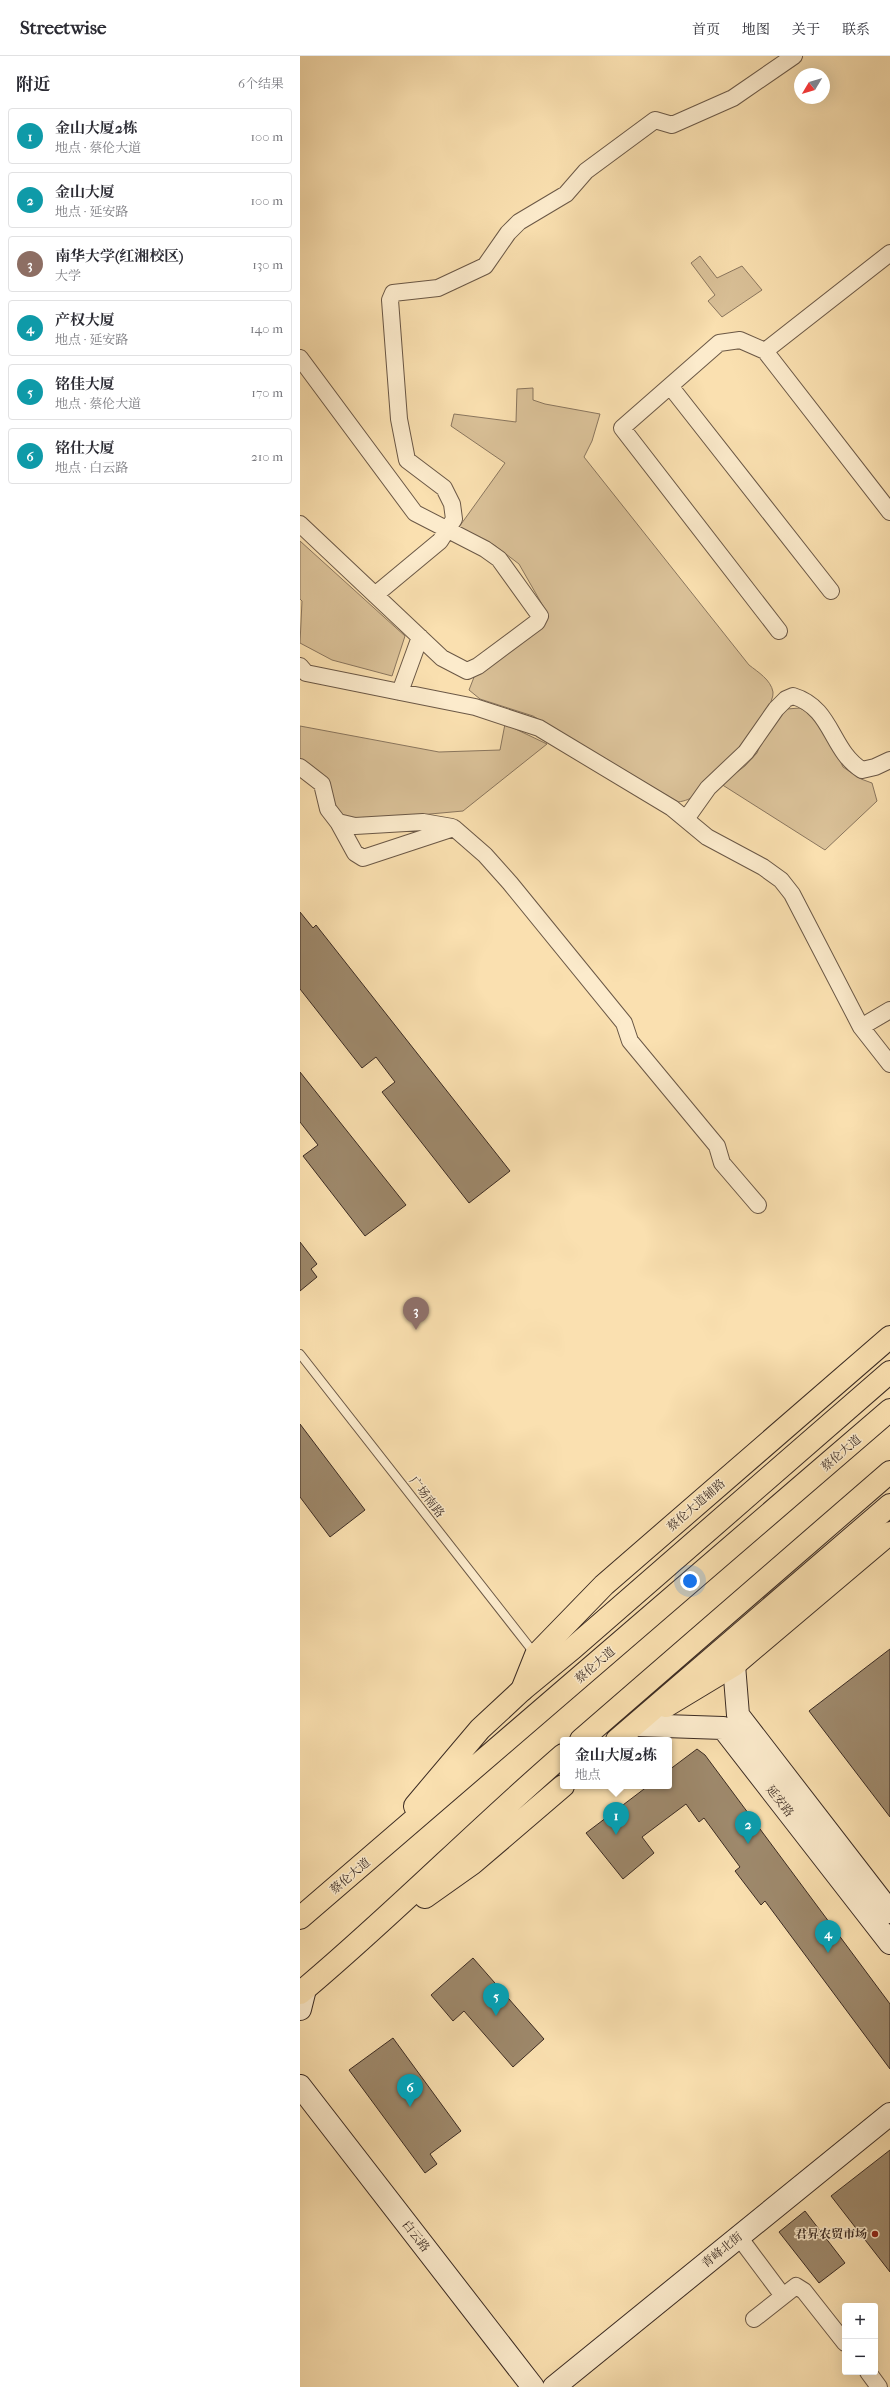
<!DOCTYPE html>
<html lang="zh">
<head>
<meta charset="utf-8">
<style>
	:root { --surface:#fff; --page:#f7f7f7; --text:#2b2b33; --muted:#7c7c81; --line:#e1e1e2; --accent:#d93025 }
	body { margin:0; font-family:"IM FELL French Canon","Noto Serif SC",serif; background:var(--page); color:var(--text) }
	.controls { position:absolute; right:12px; bottom:12px; display:grid; overflow:hidden; border-radius:4px; box-shadow:0 4px 16px #0002 }
	.controls button { width:36px; height:36px; display:grid; place-items:center; padding:0; border:0; border-bottom:1px solid var(--line); background:var(--surface); color:var(--text); font:20px sans-serif }
	.compass { position:absolute; left:494px; top:12px; width:36px; height:36px; border-radius:50%; background:var(--surface); box-shadow:0 4px 16px #0002; rotate:232deg }
	.you { position:absolute; left:390px; top:1525px; width:14px; height:14px; margin:-10px; border:3px solid #fff; border-radius:50%; background:#1a73e8; box-shadow:0 0 0 6px #1a73e833 }
	.badge { display:grid; place-items:center; width:26px; height:26px; border-radius:50%; background:var(--accent); color:#fff; font-size:13px; font-weight:700 }
	.pin { position:absolute; translate:-50% -33px; filter:drop-shadow(0 1px 2px #0008) }
	.pin::after { content:''; position:absolute; top:21px; width:14px; height:12px; background:inherit; clip-path:polygon(0 0,100% 0,50% 100%) }
	.popup { position:absolute; left:260px; top:1681px; width:112px; height:52px; box-sizing:border-box; display:grid; place-content:center; border-radius:4px; background:var(--surface); filter:drop-shadow(0 1px 3px #0005); font-size:13px; white-space:nowrap; color:var(--muted) }
	.popup b { font-size:15px; color:var(--text) }
	.popup::after { content:''; position:absolute; left:50%; top:100%; margin-left:-8px; border:8px solid transparent; border-top-color:var(--surface) }
	.list { margin:0; padding:0; list-style:none }
	h2 { display:flex; justify-content:space-between; align-items:center; height:52px; margin:0; padding:0 16px; font-size:17px }
	h2 small { font-size:13px; font-weight:400; color:var(--muted) }
	.list li { display:grid; grid-template-columns:26px 1fr auto; gap:12px; align-items:center; box-sizing:border-box; height:56px; margin:0 8px 8px; padding:0 8px; border:1px solid var(--line); border-radius:4px }
	.list b { display:block; font-size:15px; white-space:nowrap }
	.list p { margin:0; font-size:13px; white-space:nowrap; color:var(--muted) }
	.list em { font-size:13px; font-style:normal; color:var(--muted) }
	.map { position:relative; flex:none; width:590px; height:2331px; overflow:hidden }
	header { display:flex; align-items:center; gap:24px; box-sizing:border-box; height:56px; padding:0 20px; background:var(--surface); border-bottom:1px solid var(--line) }
	header strong { font-size:19px }
	nav { display:flex; gap:22px; margin-inline-start:auto; font-size:14px }
	main { display:flex }
	aside { flex:1; background:var(--surface) }
	.map>svg:first-child { display:block }
</style>
</head>
<body>
<header>
<strong>Streetwise</strong>
<nav><a>首页</a><a>地图</a><a>关于</a><a>联系</a></nav>
</header>
<main>
<aside>
<h2>附近<small>6个结果</small></h2>
<ul class="list">
<li><span class="badge" style="background:#0f9aa8">1</span><div><b>金山大厦2栋</b><p>地点 · 蔡伦大道</p></div><em>100 m</em></li>
<li><span class="badge" style="background:#0f9aa8">2</span><div><b>金山大厦</b><p>地点 · 延安路</p></div><em>100 m</em></li>
<li><span class="badge" style="background:#8d6e63">3</span><div><b>南华大学(红湘校区)</b><p>大学</p></div><em>130 m</em></li>
<li><span class="badge" style="background:#0f9aa8">4</span><div><b>产权大厦</b><p>地点 · 延安路</p></div><em>140 m</em></li>
<li><span class="badge" style="background:#0f9aa8">5</span><div><b>铭佳大厦</b><p>地点 · 蔡伦大道</p></div><em>170 m</em></li>
<li><span class="badge" style="background:#0f9aa8">6</span><div><b>铭仕大厦</b><p>地点 · 白云路</p></div><em>210 m</em></li>
</ul>
</aside>
<div class="map">
<svg width="590" height="2331" viewBox="0 0 590 2331">
	<rect width="100%" height="100%" fill="#fae0b0"/>
	<filter id="stains"><feTurbulence type="fractalNoise" baseFrequency=".005" numOctaves="4"/><feColorMatrix values="0 0 0 0 .2 0 0 0 0 .09 0 0 0 0 .02 0 0 0 .5 -.17"/></filter>
	<radialGradient id="worn" r=".72"><stop offset=".6" stop-color="#630" stop-opacity="0"/><stop offset="1" stop-color="#630" stop-opacity=".3"/></radialGradient>
	<path fill="#dac198" stroke="#8a765e" d="M400,200l17,22 25,-12 20,24 -40,27 -14,-16 7,-6 -24,-32z
		M233,332v12l12,4 55,10 -8,27 -8,16 165,208c9,7 22,15 24,27 3,18 -61,89 -76,102 -6,5 -12,7 -19,8l-145,-86 -53,-17 -11,-9 7,-18 71,-59 -28,-49 -25,-19 -35,-18 46,-64 -54,-37 3,-12 62,8 1,-33z
		M0,485l105,95 -13,40 -60,-16 -32,-17 2,-42 -2,-2z
		M500,652l12,7 19,26 12,26 18,12 11,4 5,18 -52,49 -104,-66 24,-18 12,-13 9,-22 21,-22z
		M205,668l42,20 -84,67 -110,10 -14,-4 -39,-58v-33l139,26 61,-2z"/>
	<path fill="#9e896c" stroke="#3b2b23" d="M0,856l13,16 3,-3 194,246 -41,32 -87,-111 13,-10 -19,-25 -14,11 -62,-79z
		M0,1016l106,133 -41,31 -62,-80 15,-11 -18,-23z
		M0,1186l17,22 -6,5 6,8 -17,14z
		M0,1368l65,86 -35,27 -30,-40z
		M590,1593v168l-81,-106z
		M397,1693l8,6 185,249v65l-125,-168 -4,4 -26,-34 5,-4 -36,-49 -5,4 -13,-18 -44,33 12,16 -31,26 -37,-46 62,-47h21v-16z
		M173,1902l71,81 -31,28 -49,-56 -11,10 -22,-26z
		M93,1982l68,93 -31,23 7,10 -12,9 -76,-103z
		M590,2094v122l-59,-76z
		M505,2155l40,52 -26,20 -40,-51z"/>
	<g fill="none" stroke-linecap="round" stroke-linejoin="round">
		<g stroke="#6b5846" stroke-width="10">
			<path id="lane" d="M0,1298l235,300"/>
		</g>
		<g stroke="#6b5846" stroke-width="18">
			<path id="street" d="M590,197l-125,98 125,161
				M465,295l-25,-11 -21,3 -97,85 157,203
				M0,302l115,155 70,36 14,10 41,57 -3,6 -59,44 -11,5 -25,-13 -142,-134
				M370,330l161,205
				M75,539l65,-54 14,-22 -2,-15 -8,-16 -37,-28 -8,-41 -9,-119 3,-7 45,-5 47,-22 23,-33 11,-11 47,-28 20,-23 69,-51 17,5 61,-27 61,-42
				M120,581l-20,55 75,15 64,21 133,80 35,29 56,30 18,13 11,14 69,133 29,37
				M0,610l6,7 94,19
				M0,711l22,17 6,25 10,13 17,4 68,-4 29,5
				M386,763l22,-31 38,-36 30,-43 10,-10 7,-3c40,12 37,54 69,74l13,-3 15,-7
				M38,766l17,31 8,5 91,-30 31,27 25,28 114,140 6,18 87,105 5,17 36,42
				M561,971l29,-17
				M439,2181l44,59
				M454,2263l42,-33 8,5 41,52
				M568,2316l11,15"/>
		</g>
		<g stroke="#3b2b23" stroke-width="24">
			<path id="secondary" d="M434,1609l4,50 152,197
				M336,1669l87,3 167,215
				M0,1953l5,-20
				M0,2030l233,301
				M254,2331l336,-273"/>
		</g>
		<g stroke="#3b2b23" stroke-width="24">
			<path id="primary" d="M222,1634l14,-35 68,-70 286,-248
				M366,1650l68,-41 156,-132"/>
		</g>
		<g stroke="#3b2b23" stroke-width="24">
			<path id="highway" d="M281,1684l309,-268
				M317,1684l273,-235
				M115,1750l65,-77 42,-39 51,-42 317,-276
				M125,1841l48,-34 90,-77
				M0,1862l590,-508
				M0,1937c91,-76 173,-160 263,-238"/>
		</g>
		<use href="#lane" stroke="#fcebcc" stroke-width="8"/>
		<use href="#street" stroke="#fcebcc" stroke-width="16"/>
		<use href="#secondary" stroke="#fcebcc" stroke-width="22"/>
		<use href="#primary" stroke="#fae0b0" stroke-width="22"/>
		<use href="#highway" stroke="#fae0b0" stroke-width="22"/>
	</g>
	<circle fill="#8f2418" stroke="#fcebcc" stroke-width="1.5" cx="575" cy="2178" r="4"/>
	<g text-anchor="middle" stroke-width="3" stroke-linejoin="round" paint-order="stroke">
		<g font-size="12" fill="#3b2b23" stroke="#fcebcc">
			<text transform="translate(541 1397) rotate(-41)" y="4">蔡伦大道</text>
			<text transform="translate(127 1441) rotate(52)" y="4">广场南路</text>
			<text transform="translate(396 1449) rotate(-41)" y="4">蔡伦大道辅路</text>
			<text transform="translate(295 1609) rotate(-41)" y="4">蔡伦大道</text>
			<text transform="translate(480 1745) rotate(52)" y="4">延安路</text>
			<text transform="translate(50 1820) rotate(-40)" y="4">蔡伦大道</text>
			<text transform="translate(116 2180) rotate(52)" y="4">白云路</text>
			<text transform="translate(422 2194) rotate(-39)" y="4">青峰北街</text>
		</g>
		<g font-size="12" font-weight="bold" fill="#3b2b23" stroke="#fcebcc" text-anchor="end">
			<text x="567" y="2182">君昇农贸市场</text>
		</g>
	</g>
	<rect width="100%" height="100%" filter="url(#stains)"/>
	<rect width="100%" height="100%" fill="url(#worn)"/>
</svg>
<div class="controls">
<button>+</button>
<button>−</button>
</div>
<svg class="compass" viewBox="-18 -18 36 36"><path d="M0-13l5 13h-10z" fill="#e53935"/><path d="M0 13l5-13h-10z" fill="#7c7c81"/></svg>
<div class="you"></div>
<div class="pin badge" style="left:316px;top:1779px;background:#0f9aa8">1</div>
<div class="popup"><b>金山大厦2栋</b>地点</div>
<div class="pin badge" style="left:448px;top:1788px;background:#0f9aa8">2</div>
<div class="pin badge" style="left:116px;top:1274px;background:#8d6e63">3</div>
<div class="pin badge" style="left:528px;top:1897px;background:#0f9aa8">4</div>
<div class="pin badge" style="left:196px;top:1960px;background:#0f9aa8">5</div>
<div class="pin badge" style="left:110px;top:2051px;background:#0f9aa8">6</div>
</div>
</main>
</body>
</html>
